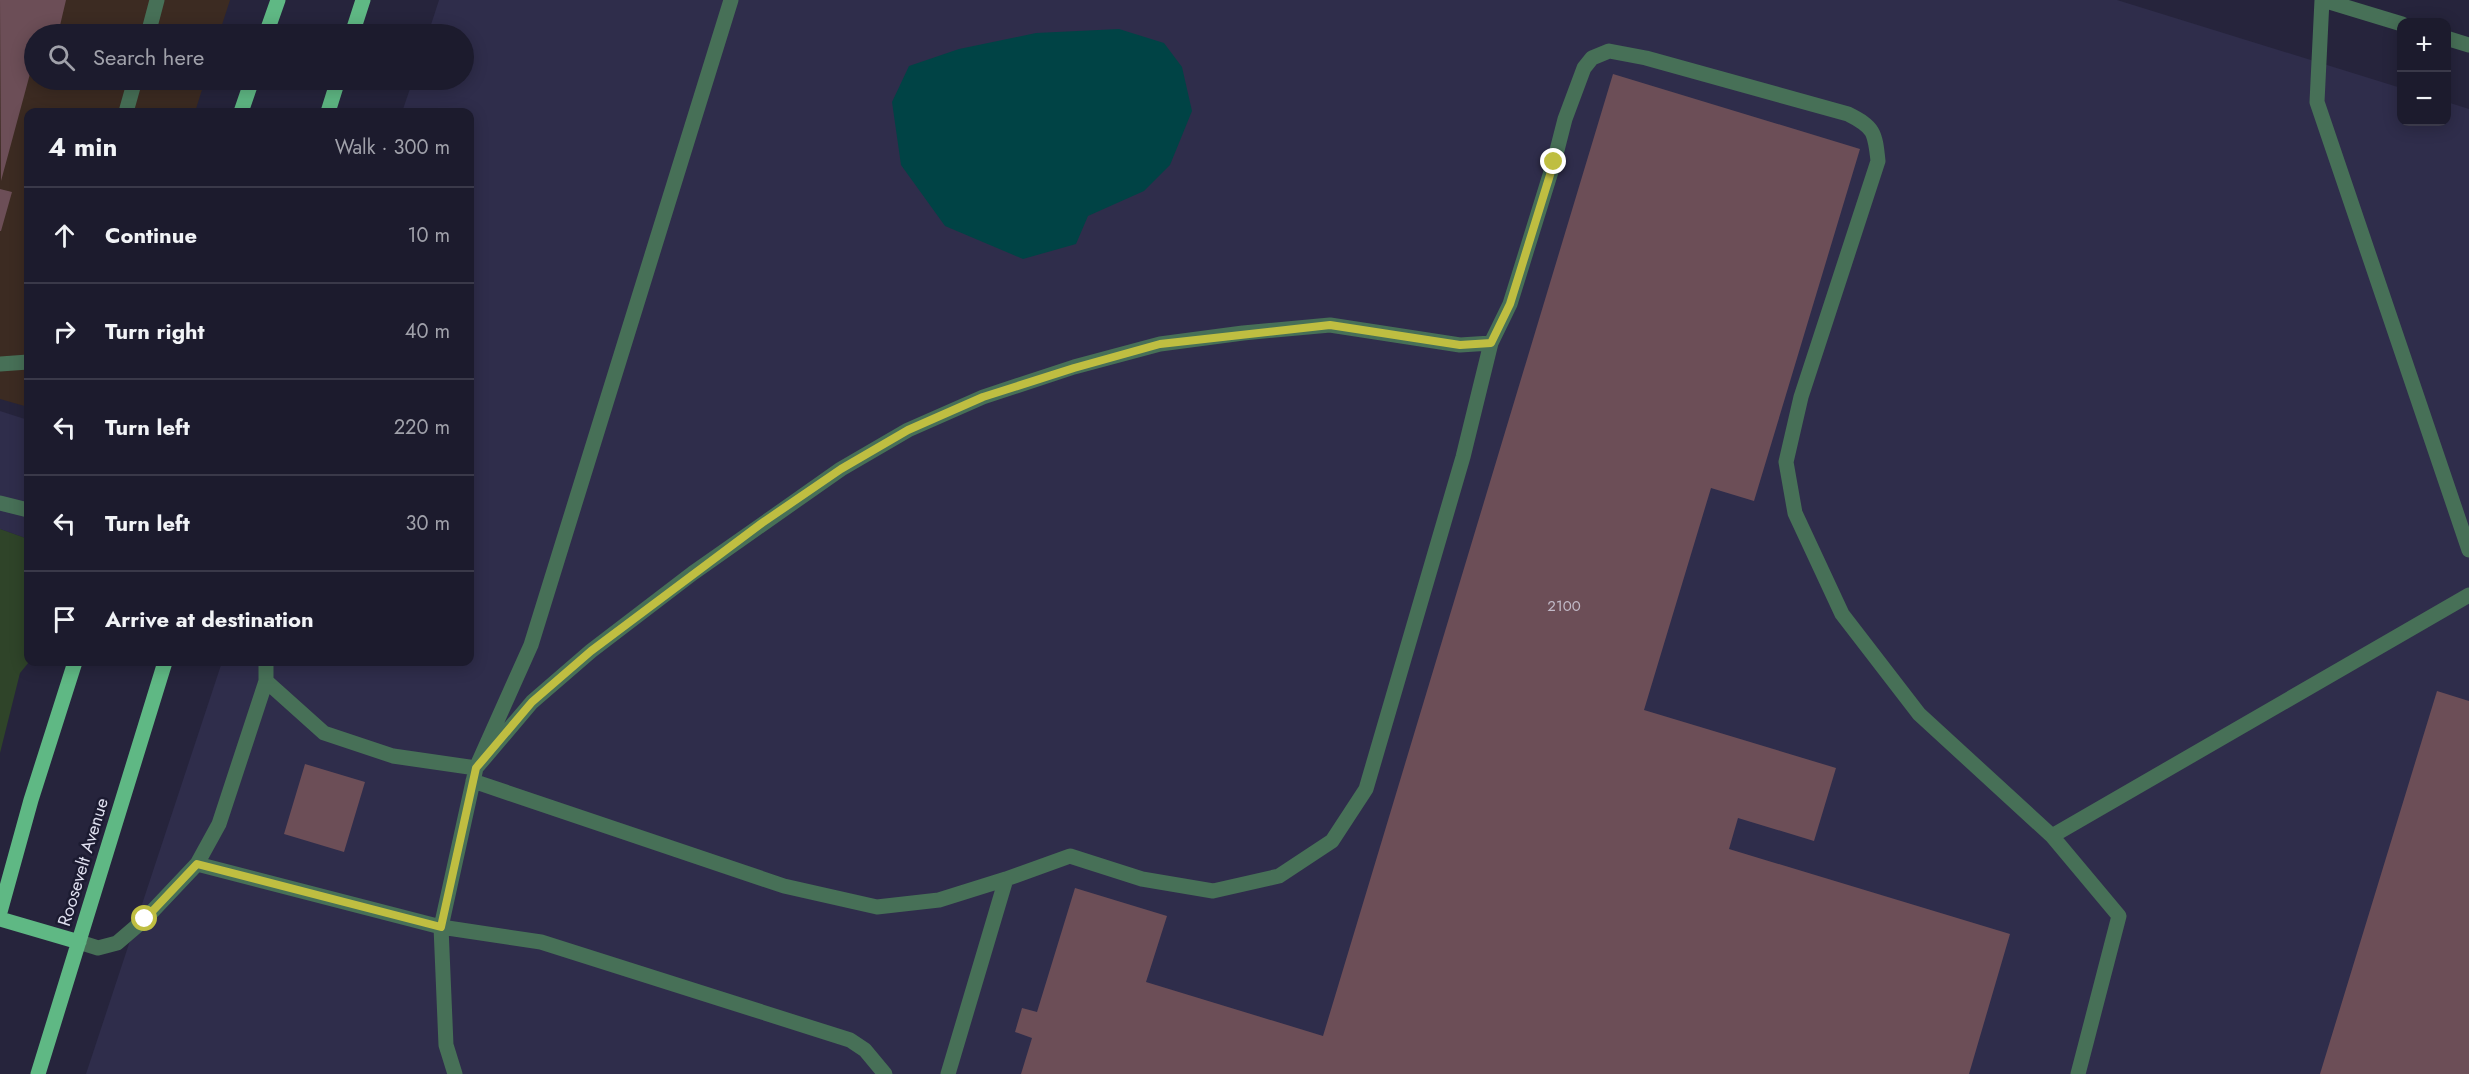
<!DOCTYPE html>
<html lang="en">
<head>
<meta charset="utf-8">
<style>
	:root { --surface:#1c1b2d; --page:#292839; --text:#f1f3f6; --muted:#a0a1aa; --line:#3a3949 }
	body { margin:0; font-family:Jost,sans-serif; background:var(--page); color:var(--text) }
	.controls { position:absolute; right:18px; top:18px; display:grid; overflow:hidden; border-radius:12px; box-shadow:0 3px 15px #0003 }
	.controls button { width:54px; height:54px; display:grid; place-items:center; padding:0; border:0; border-bottom:2px solid var(--line); background:var(--surface); color:var(--text); font:30px sans-serif }
	.stop { position:absolute; width:18px; height:18px; margin:-14px; border:4px solid #bfbe41; border-radius:50%; background:#fff }
	.stop.end { background:#bfbe41; border-color:#fff; box-shadow:0 2px 6px #0008 }
	.list { margin:0; padding:0; list-style:none }
	h2 { display:flex; justify-content:space-between; align-items:center; height:78px; margin:0; padding:0 24px; font-size:26px }
	h2 small { font-size:20px; font-weight:400; color:var(--muted) }
	.list li { display:grid; grid-template-columns:39px 1fr auto; gap:18px; align-items:center; box-sizing:border-box; height:96px; padding:0 24px; border-top:2px solid var(--line) }
	.list b { display:block; font-size:22px; white-space:nowrap }
	.list em { font-size:20px; font-style:normal; color:var(--muted) }
	.icon { flex:none; width:33px; height:33px; fill:none; stroke:currentColor; stroke-width:2; stroke-linecap:round; stroke-linejoin:round }
	.map { position:relative; flex:none; width:2469px; height:1074px; overflow:hidden }
	.search { position:absolute; background:var(--surface); box-shadow:0 3px 15px #0003; left:24px; top:24px; width:450px; height:66px; display:flex; align-items:center; gap:15px; box-sizing:border-box; padding:0 21px; border-radius:33px; color:var(--muted); font-size:22px }
	.panel { position:absolute; background:var(--surface); box-shadow:0 3px 15px #0003; left:24px; top:108px; width:450px; height:558px; border-radius:12px }
	.map>svg:first-child { display:block }
</style>
</head>
<body>
<div class="map">
<svg width="2469" height="1074" viewBox="0 0 2469 1074">
	<rect width="100%" height="100%" fill="#26243c"/>
	<path fill="#2f2d4b" d="M439,0h1678l284,88 1,34h44l1,-20 22,7v965h-2383l136,-412h248v-550h-68l11,-32h51v-46h-36z
		M0,411l28,9v119l-28,-10z"/>
	<path fill="#3c2b22" d="M0,0h230l-11,34h-185v46h171l-10,32h-167v295l-28,-8z"/>
	<path fill="#2f4429" d="M0,529l28,10 1,123 -9,11 -20,80z"/>
	<path fill="#004345" d="M1119,29l45,14 18,24 10,44 -22,54 -26,26 -56,25 -12,28 -53,15 -78,-33 -44,-61 -9,-63 17,-36 50,-17 77,-16z"/>
	<path fill="#6c4e57" d="M0,0h66l-8,34h-24v25l-33,122z
		M1613,74l247,75 -106,352 -43,-13 -67,222 192,58 -22,73 -76,-23 -9,31 281,85 -41,140h-948l11,-36 -17,-6 7,-24 15,4 38,-124 92,28 -21,66 177,54z
		M0,189l12,3 -11,39h-1z
		M2437,691l32,10v373h-149z
		M305,764l60,18 -21,70 -60,-18z"/>
	<g fill="none" stroke-linecap="round" stroke-linejoin="round">
		<path stroke="#477057" stroke-width="15" d="M2322,0l-5,102 152,448
			M2323,0l79,24
			M148,34l9,-34
			M2446,38l23,7
			M126,112l9,-32
			M0,364l28,-2
			M0,503l28,7
			M266,681l58,52 69,23 83,12
			M476,768l56,-66 59,-51 102,-78 148,-104 67,-39 75,-33 91,-30 86,-23 83,-11 87,-8 130,20 31,-2 19,-39 44,-142 11,-43 19,-51 8,-10 17,-7 37,7 202,56c26,13 27,18 30,47l-77,236 -15,65 9,51 47,101 77,100 133,122 67,80 -41,158
			M473,781l311,105 93,21 62,-7 67,-21 64,-23 72,23 71,12 66,-15 53,-35 34,-52 97,-332 28,-114
			M2052,836l417,-241
			M197,864l244,63 100,15 309,98 15,10 20,24
			M79,942l19,6 19,-5 28,-24 52,-55 22,-40 47,-143v-19
			M455,1074l-9,-29 -5,-118 35,-159 55,-123 200,-645
			M948,1074l58,-195"/>
		<path stroke="#5fb884" stroke-width="15" d="M266,34l12,-34
			M352,34l11,-34
			M241,112l11,-32
			M328,112l10,-32
			M0,912l31,-112 44,-138
			M0,919l79,23
			M38,1074l127,-412"/>
	</g>
	<g fill="none" stroke-linecap="round" stroke-linejoin="round">
		<path stroke="#bfbe41" stroke-width="8" d="M145,919l52,-55 244,63 35,-159 56,-66 59,-51 171,-128 79,-54 67,-39 75,-33 91,-29 86,-24 170,-19 130,20 31,-2 19,-39 44,-142"/>
	</g>
	<g text-anchor="middle" stroke-width="5" stroke-linejoin="round" paint-order="stroke">
		<g font-size="15" fill="#c2bac8">
			<text x="1564" y="611">2100</text>
		</g>
		<g font-size="18" fill="#dedeee" stroke="#1c1b31">
			<text transform="translate(83 862) rotate(-73)" y="6">Roosevelt Avenue</text>
		</g>
	</g>
</svg>
<div class="controls">
<button>+</button>
<button>−</button>
</div>
<div class="stop" style="left:145px;top:919px"></div>
<div class="stop end" style="left:1554px;top:162px"></div>
<div class="search"><svg class="icon" aria-label="search" viewBox="0 0 24 24"><circle cx="10" cy="10" r="6"/><path d="M15 15l6 6"/></svg>Search here</div>
<section class="panel">
<h2>4 min<small>Walk · 300 m</small></h2>
<ul class="list">
<li><svg class="icon" aria-label="ahead" viewBox="0 0 24 24"><path d="M12 20V5M6 11l6-6 6 6"/></svg><div><b>Continue</b></div><em>10 m</em></li>
<li><svg class="icon" aria-label="right" viewBox="0 0 24 24"><path d="M7 20v-9h11M14 6l5 5-5 5"/></svg><div><b>Turn right</b></div><em>40 m</em></li>
<li><svg class="icon" aria-label="left" viewBox="0 0 24 24"><path d="M17 20v-9H6M10 6l-5 5 5 5"/></svg><div><b>Turn left</b></div><em>220 m</em></li>
<li><svg class="icon" aria-label="left" viewBox="0 0 24 24"><path d="M17 20v-9H6M10 6l-5 5 5 5"/></svg><div><b>Turn left</b></div><em>30 m</em></li>
<li><svg class="icon" aria-label="arrive" viewBox="0 0 24 24"><path d="M6 21V4h12l-3 4 3 4H6"/></svg><div><b>Arrive at destination</b></div></li>
</ul>
</section>
</div>
</body>
</html>
